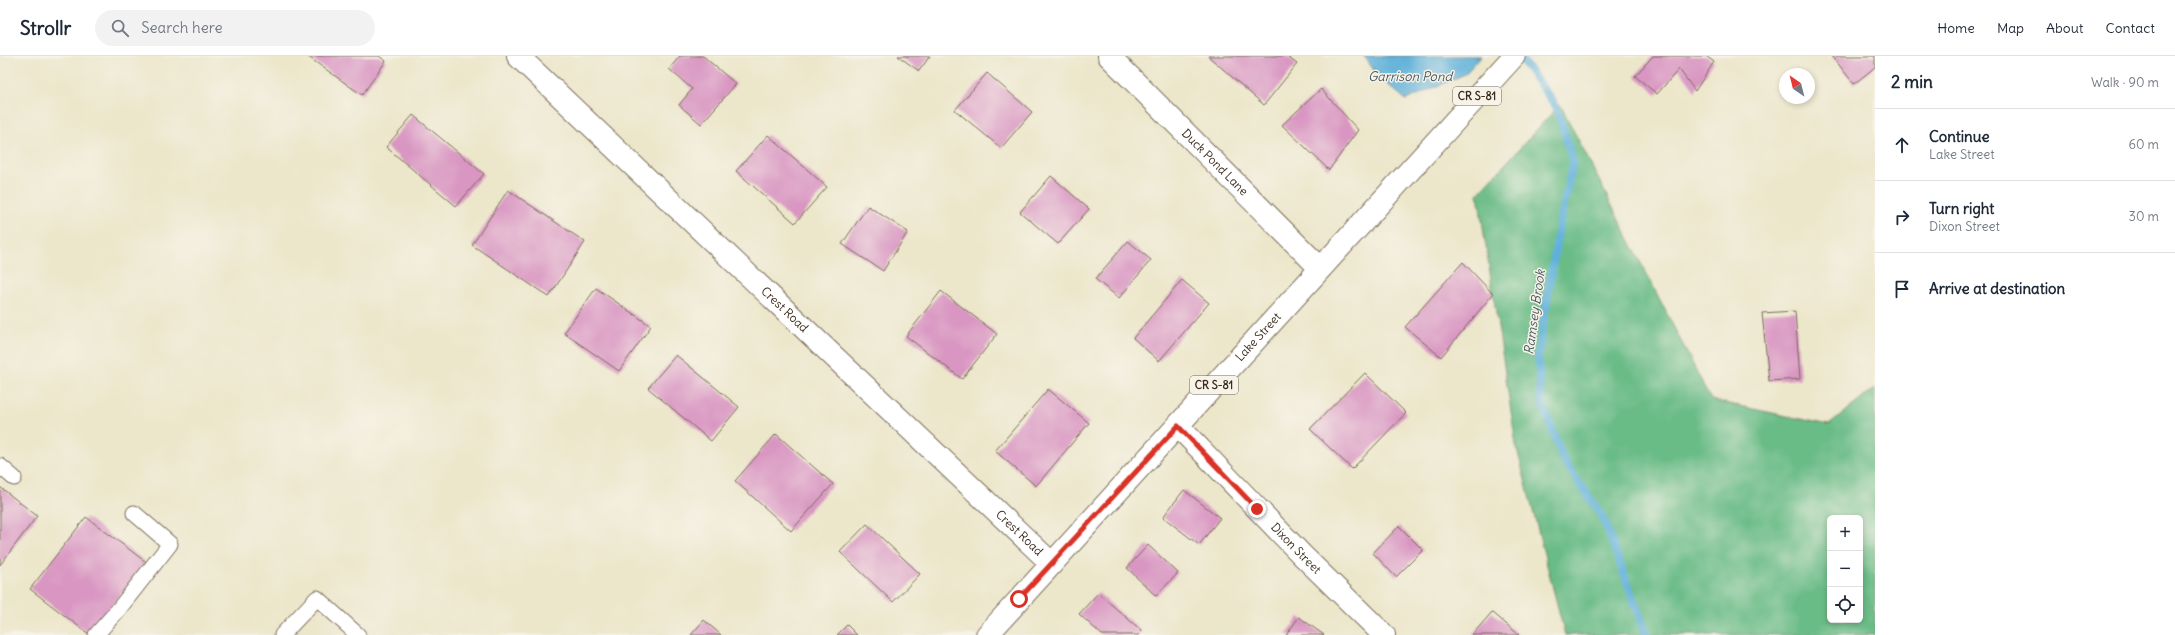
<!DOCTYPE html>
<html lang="en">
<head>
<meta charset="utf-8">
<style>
	:root { --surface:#fff; --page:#f2f2f3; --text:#1f2937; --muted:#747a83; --line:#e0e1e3 }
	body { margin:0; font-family:Delius,sans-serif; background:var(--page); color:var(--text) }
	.controls { position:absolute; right:12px; bottom:12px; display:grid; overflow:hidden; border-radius:6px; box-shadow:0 2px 6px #0003 }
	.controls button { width:36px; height:36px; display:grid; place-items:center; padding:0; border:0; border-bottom:1px solid var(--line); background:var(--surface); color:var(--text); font:20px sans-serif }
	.compass { position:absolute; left:1779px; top:12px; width:36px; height:36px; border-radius:50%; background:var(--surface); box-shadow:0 2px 6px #0003; rotate:325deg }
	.stop { position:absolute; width:12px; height:12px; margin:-9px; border:3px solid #d93025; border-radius:50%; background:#fff }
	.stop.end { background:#d93025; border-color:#fff; box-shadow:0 1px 4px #0008 }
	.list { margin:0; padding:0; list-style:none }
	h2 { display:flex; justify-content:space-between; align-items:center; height:52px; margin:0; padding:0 16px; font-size:17px }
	h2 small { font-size:13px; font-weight:400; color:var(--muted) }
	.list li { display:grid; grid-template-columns:26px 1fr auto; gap:12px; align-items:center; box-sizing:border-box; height:72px; padding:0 16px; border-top:1px solid var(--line) }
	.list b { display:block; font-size:15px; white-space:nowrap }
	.list p { margin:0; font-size:13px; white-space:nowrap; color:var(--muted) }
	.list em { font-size:13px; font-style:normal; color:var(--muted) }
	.icon { flex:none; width:22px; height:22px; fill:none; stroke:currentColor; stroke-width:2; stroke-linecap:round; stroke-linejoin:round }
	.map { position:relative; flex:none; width:1875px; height:579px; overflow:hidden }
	header { display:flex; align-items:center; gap:24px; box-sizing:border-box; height:56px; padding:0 20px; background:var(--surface); border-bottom:1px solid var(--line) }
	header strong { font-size:19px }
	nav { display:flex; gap:22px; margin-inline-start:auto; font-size:14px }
	.search { width:280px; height:36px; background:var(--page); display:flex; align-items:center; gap:10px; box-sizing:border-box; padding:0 14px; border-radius:22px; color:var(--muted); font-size:15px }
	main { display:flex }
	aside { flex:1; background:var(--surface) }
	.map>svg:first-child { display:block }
</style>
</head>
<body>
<header>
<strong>Strollr</strong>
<div class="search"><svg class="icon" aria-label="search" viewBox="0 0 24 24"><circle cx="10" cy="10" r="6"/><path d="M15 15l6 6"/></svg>Search here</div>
<nav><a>Home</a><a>Map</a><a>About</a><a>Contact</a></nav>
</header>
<main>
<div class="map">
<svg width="1875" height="579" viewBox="0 0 1875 579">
	<rect width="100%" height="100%" fill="#f7f3e8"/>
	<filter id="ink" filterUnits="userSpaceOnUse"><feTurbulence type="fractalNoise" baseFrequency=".025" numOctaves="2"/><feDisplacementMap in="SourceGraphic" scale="8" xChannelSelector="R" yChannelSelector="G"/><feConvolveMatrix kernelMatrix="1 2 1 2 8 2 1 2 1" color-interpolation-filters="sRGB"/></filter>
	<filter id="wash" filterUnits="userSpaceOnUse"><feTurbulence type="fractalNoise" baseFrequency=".012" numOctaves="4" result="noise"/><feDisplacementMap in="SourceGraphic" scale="16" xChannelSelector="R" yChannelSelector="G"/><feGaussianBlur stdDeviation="0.9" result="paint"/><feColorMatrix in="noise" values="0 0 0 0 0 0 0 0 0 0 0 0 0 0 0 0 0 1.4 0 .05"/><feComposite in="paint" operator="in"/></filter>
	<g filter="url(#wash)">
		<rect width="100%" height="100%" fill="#ece6ca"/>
		<path fill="#6bbc87" stroke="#537352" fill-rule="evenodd" d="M1560,48l151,296 118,25 46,-37v247h-310l-49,-190 -38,-251zM1830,462h30v102h-30z"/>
		<path fill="#5fb1da" stroke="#4d6e7c" d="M1364,0h117l-16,18 -59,26 -28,-24z"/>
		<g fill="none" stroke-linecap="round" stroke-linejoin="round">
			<path stroke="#5fb1da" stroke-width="8" d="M1519,0l37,50 17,56 -15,70 -20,124 3,44 23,61 38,55 45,119"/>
		</g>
		<g id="blocks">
			<path fill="#d996c2" d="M307,0h72l7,5 -24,34z
				M680,0h23l33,28 -35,40 -22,-19 13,-16 -23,-20z
				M898,0h32l-11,15z
				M1208,0h78l11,8 -33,41z
				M1653,0h53l8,6 -19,29 -16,-22 -22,25 -22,-18z
				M1832,0h43v11l-21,17z
				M987,17l45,39 -31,36 -46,-38z
				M1321,33l37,41 -29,40 -47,-45z
				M413,59l71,59 -28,32 -70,-59z
				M768,79l59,52 -32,36 -59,-52z
				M1051,120l38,33 -31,35 -38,-32z
				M508,134l77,52 -36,55 -77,-52z
				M868,150l40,26 -25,39 -41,-27z
				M1128,185l23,19 -32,38 -24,-19z
				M1463,206l30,32 -52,63 -36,-30z
				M1182,224l27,23 -50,58 -26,-23z
				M596,232l55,38 -32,45 -55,-38z
				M941,235l56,43 -35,45 -56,-43z
				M1795,255l5,68 -31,2 -7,-68z
				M676,299l63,52 -28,34 -63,-53z
				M1365,317l41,40 -54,56 -42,-40z
				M1048,333l41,34 -53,63 -41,-35z
				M776,378l57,50 -42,47 -56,-50z
				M0,431l37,29 -37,49z
				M1184,434l36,28 -21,27 -36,-28z
				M86,461l60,45 -56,73 -60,-46z
				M867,468l53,50 -27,28 -53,-50z
				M1399,470l24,24 -27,27 -23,-24z
				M1148,489l30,28 -22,23 -29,-28z
				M1098,537l44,38 -4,4h-36l-23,-21z
				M1492,556l27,23h-47z
				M1299,561l25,18h-38z
				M704,564l17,15h-30z
				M847,569l10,10h-20z"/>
		</g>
	</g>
	<g filter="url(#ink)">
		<use href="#blocks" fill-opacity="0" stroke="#796c5a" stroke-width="1"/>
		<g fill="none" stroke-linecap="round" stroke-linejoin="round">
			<g stroke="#796c5a" stroke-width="17">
				<path id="lane" d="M0,410l14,12
					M96,579l22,-25 52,-66 -36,-31
					M282,579l35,-37 41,37"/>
			</g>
			<g stroke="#796c5a" stroke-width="24">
				<g id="street">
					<path id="s1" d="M518,0l533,507"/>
					<path id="s2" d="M1109,0l211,212"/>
					<path id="s3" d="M1178,370l124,129 82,80"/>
				</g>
			</g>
			<g stroke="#796c5a" stroke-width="24">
				<g id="primary">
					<path id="s4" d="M987,579l527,-579"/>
				</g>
			</g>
			<use href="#lane" stroke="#fff" stroke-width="15"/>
			<use href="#street" stroke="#fff" stroke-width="22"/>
			<use href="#primary" stroke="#fff" stroke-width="22"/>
		</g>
	</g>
	<g fill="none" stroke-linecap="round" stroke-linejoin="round" filter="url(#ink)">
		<path stroke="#d93025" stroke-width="5" d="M1019,543l159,-173 79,83"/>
	</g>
	<g text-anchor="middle" stroke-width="3" stroke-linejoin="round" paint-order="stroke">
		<g fill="#f7f3e8" stroke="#73665b" stroke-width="1">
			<rect x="1453" y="31" width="48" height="18" rx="3"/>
			<rect x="1190" y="320" width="48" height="18" rx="3"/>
		</g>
		<g font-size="11" font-weight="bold" fill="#3b2a1e">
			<text x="1477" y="44">CR S-81</text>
			<text x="1214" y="333">CR S-81</text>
		</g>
		<g font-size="12" fill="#3b2a1e" stroke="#f7f3e8">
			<text dy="4" stroke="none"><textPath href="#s2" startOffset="150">Duck Pond Lane</textPath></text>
			<text dy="4" stroke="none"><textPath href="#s1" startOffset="368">Crest Road</textPath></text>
			<text dy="4" stroke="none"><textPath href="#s4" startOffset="403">Lake Street</textPath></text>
			<text dy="4" stroke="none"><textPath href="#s1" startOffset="692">Crest Road</textPath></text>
			<text dy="4" stroke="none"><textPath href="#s3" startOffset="170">Dixon Street</textPath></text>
		</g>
		<g font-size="13" font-style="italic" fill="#485960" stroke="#f7f3e8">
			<text x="1410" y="25">Garrison Pond</text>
			<text transform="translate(1534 256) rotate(-82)" y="5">Ramsey Brook</text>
		</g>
	</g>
</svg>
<div class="controls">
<button>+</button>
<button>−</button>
<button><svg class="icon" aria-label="locate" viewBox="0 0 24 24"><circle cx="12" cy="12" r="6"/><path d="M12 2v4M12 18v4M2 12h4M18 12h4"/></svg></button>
</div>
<svg class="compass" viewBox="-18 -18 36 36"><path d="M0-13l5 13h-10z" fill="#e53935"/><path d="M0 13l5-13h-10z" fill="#747a83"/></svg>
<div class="stop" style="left:1019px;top:543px"></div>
<div class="stop end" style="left:1257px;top:453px"></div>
</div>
<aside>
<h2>2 min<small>Walk · 90 m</small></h2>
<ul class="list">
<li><svg class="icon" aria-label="ahead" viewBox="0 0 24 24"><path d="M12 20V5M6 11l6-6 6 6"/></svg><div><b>Continue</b><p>Lake Street</p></div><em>60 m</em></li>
<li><svg class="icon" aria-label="right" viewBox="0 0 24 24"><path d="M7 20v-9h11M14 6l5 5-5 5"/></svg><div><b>Turn right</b><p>Dixon Street</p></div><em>30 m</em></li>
<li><svg class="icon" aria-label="arrive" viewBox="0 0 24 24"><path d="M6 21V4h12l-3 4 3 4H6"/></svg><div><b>Arrive at destination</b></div></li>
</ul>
</aside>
</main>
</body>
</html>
